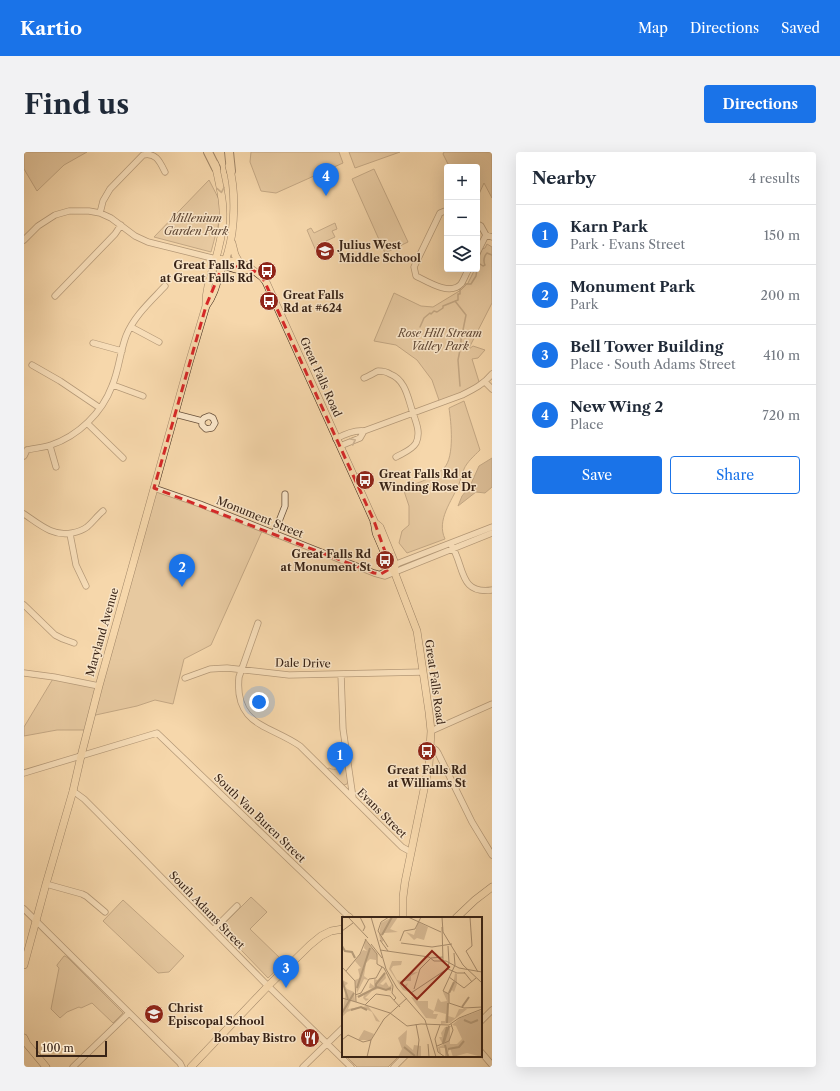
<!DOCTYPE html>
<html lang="en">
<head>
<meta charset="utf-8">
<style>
	:root { --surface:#fff; --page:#f2f2f3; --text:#1f2937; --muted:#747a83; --line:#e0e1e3; --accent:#1a73e8 }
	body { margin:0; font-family:"Libre Caslon Text",serif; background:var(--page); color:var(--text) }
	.controls { position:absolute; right:12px; top:12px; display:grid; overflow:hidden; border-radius:4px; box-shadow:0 4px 16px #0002 }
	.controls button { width:36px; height:36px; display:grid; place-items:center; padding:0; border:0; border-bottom:1px solid var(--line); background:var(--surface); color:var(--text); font:20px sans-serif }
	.scale { position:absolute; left:12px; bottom:10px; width:71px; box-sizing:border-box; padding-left:4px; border:2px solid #382316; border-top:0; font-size:11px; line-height:14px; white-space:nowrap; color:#382316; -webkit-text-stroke:3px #f9e5c8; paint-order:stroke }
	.you { position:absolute; left:235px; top:550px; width:14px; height:14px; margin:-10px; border:3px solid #fff; border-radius:50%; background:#1a73e8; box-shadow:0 0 0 6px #1a73e833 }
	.badge { display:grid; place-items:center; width:26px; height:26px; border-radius:50%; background:var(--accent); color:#fff; font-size:13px; font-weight:700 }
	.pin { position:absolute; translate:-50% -33px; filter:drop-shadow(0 1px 2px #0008) }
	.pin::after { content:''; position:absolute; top:21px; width:14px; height:12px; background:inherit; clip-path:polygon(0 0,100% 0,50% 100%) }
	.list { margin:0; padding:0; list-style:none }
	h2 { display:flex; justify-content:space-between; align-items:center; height:52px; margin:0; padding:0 16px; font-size:17px }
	h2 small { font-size:13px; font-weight:400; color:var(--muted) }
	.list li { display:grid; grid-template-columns:26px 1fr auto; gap:12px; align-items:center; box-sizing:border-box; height:60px; padding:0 16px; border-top:1px solid var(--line) }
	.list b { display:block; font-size:15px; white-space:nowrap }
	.list p { margin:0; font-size:13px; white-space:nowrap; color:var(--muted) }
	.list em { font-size:13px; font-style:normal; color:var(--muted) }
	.actions { display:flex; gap:8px; padding:12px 16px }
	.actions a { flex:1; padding:9px 0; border:1px solid var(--accent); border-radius:4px; text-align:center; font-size:14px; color:var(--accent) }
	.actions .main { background:var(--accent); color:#fff }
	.icon { flex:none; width:22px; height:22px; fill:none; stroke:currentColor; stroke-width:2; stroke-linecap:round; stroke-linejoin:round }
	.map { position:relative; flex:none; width:468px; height:915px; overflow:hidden; border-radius:4px }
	header { display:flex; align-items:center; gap:24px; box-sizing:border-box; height:56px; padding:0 20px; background:var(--accent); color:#fff }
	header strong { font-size:19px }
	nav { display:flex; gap:22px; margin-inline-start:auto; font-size:14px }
	.intro { display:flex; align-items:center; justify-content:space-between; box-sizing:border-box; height:96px; padding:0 24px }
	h1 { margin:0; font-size:28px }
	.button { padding:10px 18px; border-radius:4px; background:var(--accent); color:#fff; font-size:14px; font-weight:700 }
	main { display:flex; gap:24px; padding:0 24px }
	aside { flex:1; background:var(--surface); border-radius:4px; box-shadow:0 4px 16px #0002 }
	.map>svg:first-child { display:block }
</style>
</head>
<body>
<header>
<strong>Kartio</strong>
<nav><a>Map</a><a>Directions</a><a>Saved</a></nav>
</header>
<div class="intro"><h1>Find us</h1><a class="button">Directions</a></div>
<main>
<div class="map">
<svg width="468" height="915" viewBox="0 0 468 915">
	<rect width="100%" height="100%" fill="#f6d7ab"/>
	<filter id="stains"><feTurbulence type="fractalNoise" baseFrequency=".005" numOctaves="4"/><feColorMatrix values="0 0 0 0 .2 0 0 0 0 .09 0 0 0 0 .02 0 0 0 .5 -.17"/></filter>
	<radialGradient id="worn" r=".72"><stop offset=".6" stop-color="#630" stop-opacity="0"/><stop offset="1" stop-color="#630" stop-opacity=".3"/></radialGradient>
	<path fill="#d6b892" stroke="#876e54" d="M0,0h63l-23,13 -27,26 -13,-22z
		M227,0h88l4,11 -67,30 -15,-2 -11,-29z
		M325,0h51l-45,16z
		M420,0h48v46l-8,-15 -5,11 -2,-1v-26h-25v-1l-4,-2 -5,-10z
		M350,17l34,73 -23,11 -33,-74z
		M185,28l14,27 -12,45 -57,-15z
		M311,71l2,6 -5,2 3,6 -9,4 1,2 -5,3v2l-6,3 -9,-21 4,-2 3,5z
		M463,92l5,3v56l-23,45v1l4,-3 12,4 -7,8 -6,1 8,26 -40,18 -8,-23 -15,-20 -21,-15 -22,-4 20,-48 27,13 12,1 28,-17 7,-7 7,-14h2v-6l5,-14 3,-1z
		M440,249l16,49c-6,6 -13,12 -16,19 -2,5 -3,10 -5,15 -7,17 -23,36 -14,55l-38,14 -8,-10 3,-12 7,-6v-19l-6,-18c14,-5 30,-9 41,-20 11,-11 7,-47 5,-60z
		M130,336l109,41 -52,116 -27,14 -11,45 -18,-4 -18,6 -46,10 -4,14h-30l-33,6v-9l30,-50 45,9z
		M321,609l3,20 -1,3 -3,1 -17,-16 2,-1c6,3 12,1 13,-6z
		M227,745l16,15 -17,17 33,32 2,1 -17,16 -48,-50z
		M99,748l61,56 -15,16 -11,1 -55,-52z
		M40,804h1l3,2 55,55 -10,10 -21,-20 -11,5 -2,-1 -12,5 -7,6 -9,-9 8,-41 -2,-2v-1z
		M322,904h53l-11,11h-31z"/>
	<path fill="#b59a78" stroke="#836a51" d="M468,306v29l-7,6 -9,-1 -18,14 4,-10 8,-10 9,-20z"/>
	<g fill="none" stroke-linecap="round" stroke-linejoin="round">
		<path stroke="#836a51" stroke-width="1.5" d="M453,116l3,-4 3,2 2,-1c-2,-4 -1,-9 2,-12l5,2
			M431,149l11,14 -5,25v5l-3,15 2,26
			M396,175l4,-9 6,-5 1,1 3,-3 3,1 6,-4v-2l15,-6v-6h2v-5l5,-5h6l5,-8 1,-7"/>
		<g stroke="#68503b" stroke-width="7">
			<path id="minor" d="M423,59h-2l-5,2 -26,54 2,9c12,6 34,20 45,8 3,-4 5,-11 8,-15
				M76,61l3,-12 7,-12 33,-34c13,-3 17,7 22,17
				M453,72l4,2 5,9
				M0,88l14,-14 17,-11 14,-4h20l11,2 11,5 24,18 13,6 68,17
				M453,101l9,-18 6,2
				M31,144l60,-62 6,-9
				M107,175l28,15
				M69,191l29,8
				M8,213l28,16 40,27
				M340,226c5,-2 10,-5 14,-7 4,0 9,1 12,3 16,6 18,25 23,39 3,9 8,20 3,30 -4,7 -13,10 -20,14
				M461,230l7,7
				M89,233l30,11
				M151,262l27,7 2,-3 5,-2 4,2 2,5 -3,5 -6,1 -4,-4v-4
				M63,271l36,35
				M312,287c9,-5 18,-9 28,-8l98,-36c12,-6 22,-11 30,-21
				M26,294l6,21
				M316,294l20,-8 4,-7
				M3,298c7,-2 16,-2 24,-5 27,-9 51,-32 61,-59 7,-16 8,-34 14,-50 8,-20 25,-35 39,-50
				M0,304l3,-6
				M130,336l46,16 174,69 11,3 107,-43
				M0,362c15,10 29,23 48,19 5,-1 11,-3 15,-6 6,-5 10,-11 16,-16
				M46,382l6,31 10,21
				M250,382l11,-28v-12
				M427,393c14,20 7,50 41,45
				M357,422l18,-11 93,-36
				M0,453l31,30 8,4 11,4
				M234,471l-19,54c-5,49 31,48 61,69l102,101 9,5
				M0,521l30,4 45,9
				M317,522l2,55 10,69
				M161,526l25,-9 17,-1 62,7 134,-3
				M407,579l61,-27
				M407,595l5,3 2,3 34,69 20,33
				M0,621l133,-40 192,184
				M49,639l11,8 15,15 165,168 87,85
				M22,732l36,10 4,2 19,16
				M0,757l156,154 2,4
				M189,778l24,-24
				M457,869l11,-11
				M457,900l11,13
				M49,915l56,-54
				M279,915l40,-39
				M370,915l11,-11"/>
		</g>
		<g stroke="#382316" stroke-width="8">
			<path id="major" d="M208,91l3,12 4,7
				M192,107l10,1 12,3 1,-1c6,2 7,4 12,7 7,5 10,5 15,13l108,239 2,12 15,35 3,3 23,60 12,81 2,19 -2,34 -24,117 -2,15v21
				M197,111c7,5 22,9 30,6
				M182,154c7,-9 10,-20 13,-31 3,-7 7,-15 9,-23 7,-24 8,-62 1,-86
				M350,370l6,5 14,34 1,5 -1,5
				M325,765l1,1
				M432,766l19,-18 17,-13
				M0,813l22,-81 27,-93 8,-35 18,-70 90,-323 17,-57c-1,-20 9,-40 13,-60 8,-31 3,-52 -4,-82
				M0,886l3,6 19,23
				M167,915l77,-81 42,-41 11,-9 10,-5 12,-2"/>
		</g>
		<g stroke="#382316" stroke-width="10">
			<path id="highway" d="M184,0l8,16
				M205,0l2,19"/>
		</g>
		<use href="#minor" stroke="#f9e5c8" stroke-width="5.5"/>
		<use href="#major" stroke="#f6d7ab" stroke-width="7"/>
		<use href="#highway" stroke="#f6d7ab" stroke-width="8"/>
	</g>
	<defs><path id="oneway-chevron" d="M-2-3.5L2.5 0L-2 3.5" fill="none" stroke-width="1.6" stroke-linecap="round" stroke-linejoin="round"/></defs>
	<use stroke="#977d60" href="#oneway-chevron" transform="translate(197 38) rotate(80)"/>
	<use stroke="#98846f" href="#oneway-chevron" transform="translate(329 289) rotate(-25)"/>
	<path d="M0 0H468V915H0ZM199,113l28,4 11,7 112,245 17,47 -10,6 -7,-1 -220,-85 52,-182z" fill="#f6d7ab" fill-opacity=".55" fill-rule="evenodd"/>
	<path fill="none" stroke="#d62828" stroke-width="3" stroke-dasharray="8 5" stroke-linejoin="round" d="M199,113l28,4 11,7 112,245 17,47 -10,6 -7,-1 -220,-85 52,-182z"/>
	<defs>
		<g id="school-disc" transform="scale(1)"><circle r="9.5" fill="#8f2418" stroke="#f9e5c8"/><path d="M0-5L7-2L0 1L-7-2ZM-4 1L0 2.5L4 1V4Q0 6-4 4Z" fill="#fff"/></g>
		<g id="bus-disc" transform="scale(1)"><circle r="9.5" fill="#8f2418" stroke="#f9e5c8"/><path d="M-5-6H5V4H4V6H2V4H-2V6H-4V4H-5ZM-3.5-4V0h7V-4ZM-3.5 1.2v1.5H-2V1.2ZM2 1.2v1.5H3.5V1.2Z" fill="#fff"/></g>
		<g id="restaurant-disc" transform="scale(1)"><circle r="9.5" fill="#8f2418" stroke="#f9e5c8"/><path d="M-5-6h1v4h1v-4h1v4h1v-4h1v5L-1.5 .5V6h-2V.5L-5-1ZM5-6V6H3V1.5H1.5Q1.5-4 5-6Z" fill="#fff"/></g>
	</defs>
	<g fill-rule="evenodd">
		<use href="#school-disc" x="301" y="99"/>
		<use href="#bus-disc" x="243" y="119"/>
		<use href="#bus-disc" x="245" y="149"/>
		<use href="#bus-disc" x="341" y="328"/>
		<use href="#bus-disc" x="361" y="408"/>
		<use href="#bus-disc" x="403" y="599"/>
		<use href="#school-disc" x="130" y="862"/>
		<use href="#restaurant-disc" x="286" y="886"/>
	</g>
	<g text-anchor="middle" stroke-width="3" stroke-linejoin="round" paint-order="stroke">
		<g font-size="11" font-style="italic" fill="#604835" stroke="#f9e5c8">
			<text x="172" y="70">Millenium<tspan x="172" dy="13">Garden Park</tspan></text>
			<text x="416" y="185">Rose Hill Stream<tspan x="416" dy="13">Valley Park</tspan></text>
		</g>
		<g font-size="11" font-weight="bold" fill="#382316" stroke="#f9e5c8" text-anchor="start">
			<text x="315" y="97">Julius West<tspan x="315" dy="13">Middle School</tspan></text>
			<text x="229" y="117" text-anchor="end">Great Falls Rd<tspan x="229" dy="13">at Great Falls Rd</tspan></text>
			<text x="259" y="147">Great Falls<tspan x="259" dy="13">Rd at #624</tspan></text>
			<text x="355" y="326">Great Falls Rd at<tspan x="355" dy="13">Winding Rose Dr</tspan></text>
			<text x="347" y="406" text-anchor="end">Great Falls Rd<tspan x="347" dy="13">at Monument St</tspan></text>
			<text x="403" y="622" text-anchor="middle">Great Falls Rd<tspan x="403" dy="13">at Williams St</tspan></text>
			<text x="144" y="860">Christ<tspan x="144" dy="13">Episcopal School</tspan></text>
			<text x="272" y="890" text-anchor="end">Bombay Bistro</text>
		</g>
		<g font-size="11" fill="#382316" stroke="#f9e5c8">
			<text transform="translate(297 225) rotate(66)" y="4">Great Falls Road</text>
			<text transform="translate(236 365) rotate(22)" y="4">Monument Street</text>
			<text transform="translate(78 480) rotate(-74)" y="4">Maryland Avenue</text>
			<text transform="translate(279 511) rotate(1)" y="4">Dale Drive</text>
			<text transform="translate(411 530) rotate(82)" y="4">Great Falls Road</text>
			<text transform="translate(358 661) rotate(45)" y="4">Evans Street</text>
			<text transform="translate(236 666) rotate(44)" y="4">South Van Buren Street</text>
			<text transform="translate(183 758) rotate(46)" y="4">South Adams Street</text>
		</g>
	</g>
	<g transform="translate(318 765)">
		<rect width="140" height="140" fill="#f6d7ab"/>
		<path d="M50,0h6l-8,12 8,3 -14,1 -3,3 3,5 -3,1 -2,-7 2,-12zM76,5l10,5 -4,13 -7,-2 -3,2 -8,-8 8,3zM23,23l12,14 -1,6 -6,-1 -4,4 -2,13 5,4 -5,-1 -7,14 -2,-13 5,-2 -2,-9 3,-1 -6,-7 8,-11 4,1 -3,-3zM50,44h10l-1,4 -8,1 -2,3 6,11 4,1 10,-8 7,-1 -7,4v5h-8l-1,6 6,-4 -2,5 4,2 -1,2 -6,-2 -14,-21zM43,55l1,6 -6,6 3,1 3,-3 3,5 3,-3 -1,7 -11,-3 -8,3 -7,7 4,1 -3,2 -3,-3 1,-3 -9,2 18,-8 -4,-1 1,-5 4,3v-7l4,1zM113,56l2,1v10l-3,8 -2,-2 -3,4 -1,22 7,2 4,-9h8l-17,14 -9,1v-3h4l1,-7 -7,-2 -5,-1 -1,3h5l-2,5 -10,-1 -15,-21 7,1v3h10v7l6,3 4,-13 3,4 6,-1 -4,-9 5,1 5,-7zM0,63l6,3 -3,3 2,3 7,3 1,9h-4l-3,8 20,-3 12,16 -4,-1 -4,-9 -10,-5 -15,5 -5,5 4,-28zM140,93v47l-15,-4 -14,4 -3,-9 -2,5 2,4 -5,-1v-8h-5l1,6 -2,-2 -1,-5 5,-2 -4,-8h3l-1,-4 4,-6 6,-1 1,1h-2v17h7l5,-5 -6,-13 -4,-1 8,-7zM22,113l10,4 -3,6h-13zM65,113l-1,14 7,6 1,-5 7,1v11h-23l4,-8 -4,-11z" fill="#d6b892"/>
		<path fill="none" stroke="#b59a78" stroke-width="2" d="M40,18l10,-18M0,29l3,5 7,1 3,6M0,63l6,19M34,70v-3l9,-11M15,71l13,-40M107,76l5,-11M16,80l19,-10 9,3 5,-2M120,90l7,-10M9,93l10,-3 6,3M0,96l12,-20M122,103l7,3 7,-3M105,106l1,-20M102,125l5,-16M101,126l4,-16M103,128l3,12M62,130l11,9M106,132l11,-2 5,-6"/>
		<path fill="none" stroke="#aa8f6f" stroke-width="1" d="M6,0l20,21M18,0l5,10 -2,4M29,0l15,52 11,19 28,32 11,37M66,0l33,15M100,0l1,15 20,33 19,18M100,10l1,34M0,14l11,-8M36,14l10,16M36,14l3,-9 8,-5M23,22l12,15v10l7,4 9,18 -1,7 4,5 -2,2M38,23l8,11M58,24l4,-10 11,-2 6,-12M59,26l31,4 20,-3M29,27l11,14M106,29l1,17M38,33l49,7 5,4h12l13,7 23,4M124,34l6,-5 -2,-29M124,34l12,21M112,36l1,12 -12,26 6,3v9l15,5 18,-1M89,41l12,-1M0,50l13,14 1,21 34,11 17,13 14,-2 28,1 10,-7 23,-9M106,52l9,4h8M4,54l14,-17 6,-15M122,55l8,10M107,60l15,11 12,-10M72,72l6,-20 11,-11M69,76l36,-24 2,-6M13,78l6,-2 8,-14 7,-1 6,-11M0,81l14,4M23,88l11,-11 14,2 10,11M42,102l23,-21M74,107l3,16 -2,17M98,108l-5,14 3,13 7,5M0,123l6,-5 15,7 8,-2M86,127l1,13M95,129l12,-5 4,-11 -2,-6M25,140l4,-17 13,-21"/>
		<path fill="#8f2418" fill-opacity="0.15" stroke="#8f2418" stroke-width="2" d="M90,34l17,16 -32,32 -16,-16z"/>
		<rect width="140" height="140" fill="none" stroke="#382316" stroke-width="2"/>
	</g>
	<rect width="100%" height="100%" filter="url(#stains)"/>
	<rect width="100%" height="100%" fill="url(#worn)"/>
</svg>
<div class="controls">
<button>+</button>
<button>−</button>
<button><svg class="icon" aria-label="layers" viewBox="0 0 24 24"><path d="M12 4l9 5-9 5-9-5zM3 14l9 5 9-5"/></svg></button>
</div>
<div class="scale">100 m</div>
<div class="you"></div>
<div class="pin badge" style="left:316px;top:623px">1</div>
<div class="pin badge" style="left:158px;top:435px">2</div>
<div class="pin badge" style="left:262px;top:836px">3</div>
<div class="pin badge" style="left:302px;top:44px">4</div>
</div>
<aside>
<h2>Nearby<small>4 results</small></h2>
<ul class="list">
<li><span class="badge">1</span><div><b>Karn Park</b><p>Park · Evans Street</p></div><em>150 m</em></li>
<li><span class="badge">2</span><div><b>Monument Park</b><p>Park</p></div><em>200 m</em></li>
<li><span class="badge">3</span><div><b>Bell Tower Building</b><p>Place · South Adams Street</p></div><em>410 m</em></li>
<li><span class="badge">4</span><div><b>New Wing 2</b><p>Place</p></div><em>720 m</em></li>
</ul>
<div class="actions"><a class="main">Save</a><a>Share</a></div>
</aside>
</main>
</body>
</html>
